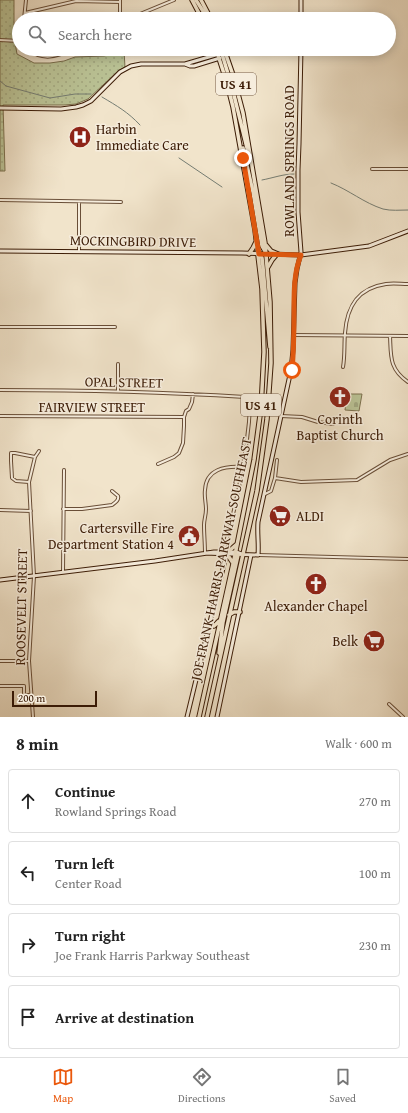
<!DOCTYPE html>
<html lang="en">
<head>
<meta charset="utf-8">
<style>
	:root { --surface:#fff; --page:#f6f6f6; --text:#222; --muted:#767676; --line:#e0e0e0; --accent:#ea580c }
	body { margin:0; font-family:"Gentium Book Plus",serif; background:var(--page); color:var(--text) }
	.scale { position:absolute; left:12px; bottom:10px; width:85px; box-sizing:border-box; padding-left:4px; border:2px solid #3c1c06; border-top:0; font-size:11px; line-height:14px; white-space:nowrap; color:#3c1c06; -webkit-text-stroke:3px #f6eddd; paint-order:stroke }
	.stop { position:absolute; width:12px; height:12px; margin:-9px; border:3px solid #ea580c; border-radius:50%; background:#fff }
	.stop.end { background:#ea580c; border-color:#fff; box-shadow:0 1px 4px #0008 }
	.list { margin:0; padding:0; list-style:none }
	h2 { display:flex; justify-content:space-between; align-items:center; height:52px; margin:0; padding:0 16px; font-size:17px }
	h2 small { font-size:13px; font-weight:400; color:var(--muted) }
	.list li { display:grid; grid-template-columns:26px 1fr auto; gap:12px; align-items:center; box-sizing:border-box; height:64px; margin:0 8px 8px; padding:0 8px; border:1px solid var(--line); border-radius:4px }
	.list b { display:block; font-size:15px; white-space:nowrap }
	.list p { margin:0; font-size:13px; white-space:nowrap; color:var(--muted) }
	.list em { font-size:13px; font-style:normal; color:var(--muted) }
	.icon { flex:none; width:22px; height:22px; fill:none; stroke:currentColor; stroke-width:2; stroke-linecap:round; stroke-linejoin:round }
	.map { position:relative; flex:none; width:408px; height:717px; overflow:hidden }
	.search { position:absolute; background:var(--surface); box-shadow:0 2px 10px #0003; left:12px; right:12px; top:12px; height:44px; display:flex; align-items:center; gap:10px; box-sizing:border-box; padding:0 14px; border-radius:22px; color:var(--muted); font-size:15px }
	.sheet { height:340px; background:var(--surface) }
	nav { display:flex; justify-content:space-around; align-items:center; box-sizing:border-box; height:56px; border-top:1px solid var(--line); background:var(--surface); font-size:11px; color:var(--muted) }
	nav a { display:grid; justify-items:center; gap:2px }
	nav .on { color:var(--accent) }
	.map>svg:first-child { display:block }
</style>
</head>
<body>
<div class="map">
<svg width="408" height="717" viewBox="0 0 408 717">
	<defs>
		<pattern id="grass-dots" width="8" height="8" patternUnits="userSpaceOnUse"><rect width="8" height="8" fill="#bbc497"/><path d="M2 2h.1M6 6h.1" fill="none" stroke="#a2a881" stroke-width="1.8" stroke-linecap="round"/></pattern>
		<pattern id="cemetery-stones" width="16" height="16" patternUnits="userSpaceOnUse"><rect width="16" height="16" fill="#bbc497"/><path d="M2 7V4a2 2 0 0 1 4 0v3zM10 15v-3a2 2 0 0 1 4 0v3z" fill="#a2a881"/></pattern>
	</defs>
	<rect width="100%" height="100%" fill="#f1e4cb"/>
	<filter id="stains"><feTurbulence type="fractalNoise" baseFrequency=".005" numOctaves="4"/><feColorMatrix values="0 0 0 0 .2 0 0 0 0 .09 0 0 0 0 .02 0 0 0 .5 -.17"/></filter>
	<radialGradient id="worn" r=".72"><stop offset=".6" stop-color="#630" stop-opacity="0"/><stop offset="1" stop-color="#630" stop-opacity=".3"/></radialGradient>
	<path fill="url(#grass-dots)" stroke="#7c704e" d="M0,0h14v37l3,17 17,9h16l14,-2 11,-4 29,-1 20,-5 1,16 -7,4 -30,28 -12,5 -12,1h-61l2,66h-5z"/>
	<path fill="url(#cemetery-stones)" stroke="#7c704e" d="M347,394h15l-3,17 -14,-1z"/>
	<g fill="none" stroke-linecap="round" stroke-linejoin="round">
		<path stroke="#757d73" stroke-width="1" d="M0,81l6,5 44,12 25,-4h16
			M102,97c15,9 26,15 38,28
			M179,158l43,29
			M262,180c11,-2 21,-6 32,-6
			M331,183c18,7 33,20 52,26 8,2 17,1 25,1"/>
		<g stroke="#694e37" stroke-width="4">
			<path id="street" d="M120,0v19
				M25,13l51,-12 44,1
				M24,19l2,-19
				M128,19l46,-19
				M0,40l19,1
				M27,49c17,13 30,7 48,0
				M372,169h36
				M0,200l121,2
				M79,202v50
				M0,327h115
				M294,335l114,1
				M390,336c1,20 -1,33 18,46
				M343,367c2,-11 1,-22 2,-34 2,-27 13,-45 41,-49 7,-1 15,0 22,0
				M0,390c82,0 163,2 245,7 2,1 3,1 4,4 2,6 0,15 0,21 -4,41 -13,83 -24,124l-6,5
				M118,391v-27
				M0,416l184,1
				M281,416l21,1 16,5 15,2
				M158,464l16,-7 5,-4 4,-10 1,-17v-9l2,-6 3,-2 3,-7 1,-8
				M275,478l2,-18
				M29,482l-13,-1 -4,-3 -1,-17v-8h4l20,4
				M265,494l6,-3 4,-13 26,4 56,-2 33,-20 18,-6
				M63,509h19l30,-4c4,-3 7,-5 6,-9l-6,-5
				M0,510l31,1
				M205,553c0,-9 -1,-19 -1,-28 0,-5 2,-10 2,-16 0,-6 -2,-13 -1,-19 1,-21 20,-24 37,-23
				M258,555l150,4
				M63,572l1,-102
				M0,661h29
				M0,686h24v9h7
				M389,704l14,13
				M33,717l-4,-56 5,-85 -5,-94 6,-25 4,-6"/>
		</g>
		<g stroke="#3c1c06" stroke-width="5">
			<path id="secondary" d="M301,19v-19
				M185,64l5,2h4l26,-8
				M0,108l61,1 15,-2 7,-2 8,-4 29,-29 11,-6 10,-2h44l34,-10
				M0,251l242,2 59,2 68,-9 39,-15
				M205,553l53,2c1,-11 -1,-22 0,-33l33,-152 2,-20 2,-67 2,-14 4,-17 -3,-40v-42l1,-26 2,-95
				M0,580l155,-19 59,-9h22l6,2
				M187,717l38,-157v-5
				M217,717l34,-162"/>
		</g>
		<g stroke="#3c1c06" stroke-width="5.5">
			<path id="primary" d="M192,0l10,19
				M196,0l12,19
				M201,0l10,19
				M222,54l10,33 16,65
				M243,148l10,44 9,54 4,7
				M266,245l5,6 7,3
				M249,254l4,-6 3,-6
				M259,254l3,4 1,9 7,80
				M268,267l4,-7 5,-6
				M229,551l8,-7
				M225,555l4,2 4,6
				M229,615l5,-3h6
				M209,626h5l5,-5
				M219,653l4,-31 15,-67
				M199,717l36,-162 19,-95 7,-52 3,-56 -2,-63 -7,-59 -22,-123 -6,-24 -11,-34
				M207,717l50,-226 10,-72 4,-56 -1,-61 -5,-59 -22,-130 -10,-38 -9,-26"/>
		</g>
		<use href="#street" stroke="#f6eddd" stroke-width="2"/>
		<use href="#secondary" stroke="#f6eddd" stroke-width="3"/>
		<use href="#primary" stroke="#f1e4cb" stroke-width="3.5"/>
	</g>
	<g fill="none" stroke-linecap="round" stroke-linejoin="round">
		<path stroke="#ea580c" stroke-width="5" d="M243,158l16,96 42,1c-7,17 -7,35 -7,53 0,20 0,41 -2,62"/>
	</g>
	<defs>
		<g id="hospital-disc" transform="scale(1.15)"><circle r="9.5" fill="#8f2418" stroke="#f6eddd"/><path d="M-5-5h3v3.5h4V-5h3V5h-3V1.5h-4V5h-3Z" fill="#fff"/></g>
		<g id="church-disc" transform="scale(1.15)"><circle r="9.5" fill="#8f2418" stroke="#f6eddd"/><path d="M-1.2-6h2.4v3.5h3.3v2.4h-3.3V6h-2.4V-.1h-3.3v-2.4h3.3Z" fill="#fff"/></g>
		<g id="supermarket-disc" transform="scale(1.15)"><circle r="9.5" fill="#8f2418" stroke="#f6eddd"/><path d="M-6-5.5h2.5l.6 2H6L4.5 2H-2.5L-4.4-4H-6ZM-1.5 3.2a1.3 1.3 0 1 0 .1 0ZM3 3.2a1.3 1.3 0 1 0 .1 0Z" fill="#fff"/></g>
		<g id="civic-disc" transform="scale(1.15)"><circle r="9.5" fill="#8f2418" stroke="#f6eddd"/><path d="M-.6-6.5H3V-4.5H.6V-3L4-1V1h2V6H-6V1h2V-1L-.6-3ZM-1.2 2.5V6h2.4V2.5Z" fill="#fff"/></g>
	</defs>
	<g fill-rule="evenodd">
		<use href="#hospital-disc" x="80" y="137"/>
		<use href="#church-disc" x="340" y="397"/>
		<use href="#supermarket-disc" x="280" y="516"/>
		<use href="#civic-disc" x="189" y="536"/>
		<use href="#church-disc" x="316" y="584"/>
		<use href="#supermarket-disc" x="374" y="641"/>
	</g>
	<g text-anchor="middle" stroke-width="3" stroke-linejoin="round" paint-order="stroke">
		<g fill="#f6eddd" stroke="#745b46" stroke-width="1">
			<rect x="216" y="73" width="40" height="22" rx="3"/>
			<rect x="241" y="394" width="40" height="22" rx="3"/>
		</g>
		<g font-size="13" font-weight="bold" fill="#3c1c06">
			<text x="236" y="89">US 41</text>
			<text x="261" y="410">US 41</text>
		</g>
		<g font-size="14" fill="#3c1c06" stroke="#f6eddd" text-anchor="start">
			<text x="96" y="134">Harbin<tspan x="96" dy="16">Immediate Care</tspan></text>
			<text x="340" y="424" text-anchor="middle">Corinth<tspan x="340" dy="16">Baptist Church</tspan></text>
			<text x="296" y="521">ALDI</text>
			<text x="174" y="533" text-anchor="end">Cartersville Fire<tspan x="174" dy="16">Department Station 4</tspan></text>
			<text x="316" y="611" text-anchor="middle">Alexander Chapel</text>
			<text x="358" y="646" text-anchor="end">Belk</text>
		</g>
		<g font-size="14" fill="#3c1c06" stroke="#f6eddd">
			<text transform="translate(289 161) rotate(-90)" y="5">ROWLAND SPRINGS ROAD</text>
			<text transform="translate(133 241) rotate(1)" y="5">MOCKINGBIRD DRIVE</text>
			<text transform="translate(124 382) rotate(1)" y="5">OPAL STREET</text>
			<text x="92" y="412">FAIRVIEW STREET</text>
			<text transform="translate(221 559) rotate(-78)" y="5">JOE FRANK HARRIS PARKWAY SOUTHEAST</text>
			<text transform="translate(21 607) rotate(-89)" y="5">ROOSEVELT STREET</text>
		</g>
	</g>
	<rect width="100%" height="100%" filter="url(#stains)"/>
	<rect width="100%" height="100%" fill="url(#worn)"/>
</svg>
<div class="scale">200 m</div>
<div class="stop" style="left:292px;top:370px"></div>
<div class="stop end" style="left:243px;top:158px"></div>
<div class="search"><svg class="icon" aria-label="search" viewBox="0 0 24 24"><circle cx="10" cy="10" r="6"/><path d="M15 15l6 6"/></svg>Search here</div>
</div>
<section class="sheet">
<h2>8 min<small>Walk · 600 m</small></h2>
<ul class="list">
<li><svg class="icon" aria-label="ahead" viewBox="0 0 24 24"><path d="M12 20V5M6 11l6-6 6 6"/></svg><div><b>Continue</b><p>Rowland Springs Road</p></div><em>270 m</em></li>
<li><svg class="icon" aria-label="left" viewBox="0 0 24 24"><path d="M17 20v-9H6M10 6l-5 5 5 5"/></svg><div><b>Turn left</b><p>Center Road</p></div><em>100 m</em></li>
<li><svg class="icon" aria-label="right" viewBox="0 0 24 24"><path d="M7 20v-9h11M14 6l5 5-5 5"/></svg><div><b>Turn right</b><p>Joe Frank Harris Parkway Southeast</p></div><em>230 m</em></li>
<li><svg class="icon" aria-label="arrive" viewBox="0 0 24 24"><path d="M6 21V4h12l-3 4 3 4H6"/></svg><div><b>Arrive at destination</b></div></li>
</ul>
</section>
<nav>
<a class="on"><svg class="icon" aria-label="map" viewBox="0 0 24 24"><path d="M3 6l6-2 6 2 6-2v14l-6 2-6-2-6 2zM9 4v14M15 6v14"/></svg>Map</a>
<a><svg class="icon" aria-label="directions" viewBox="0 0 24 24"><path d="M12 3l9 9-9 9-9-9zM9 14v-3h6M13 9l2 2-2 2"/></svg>Directions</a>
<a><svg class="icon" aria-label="saved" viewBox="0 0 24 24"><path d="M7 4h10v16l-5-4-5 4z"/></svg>Saved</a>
</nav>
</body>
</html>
